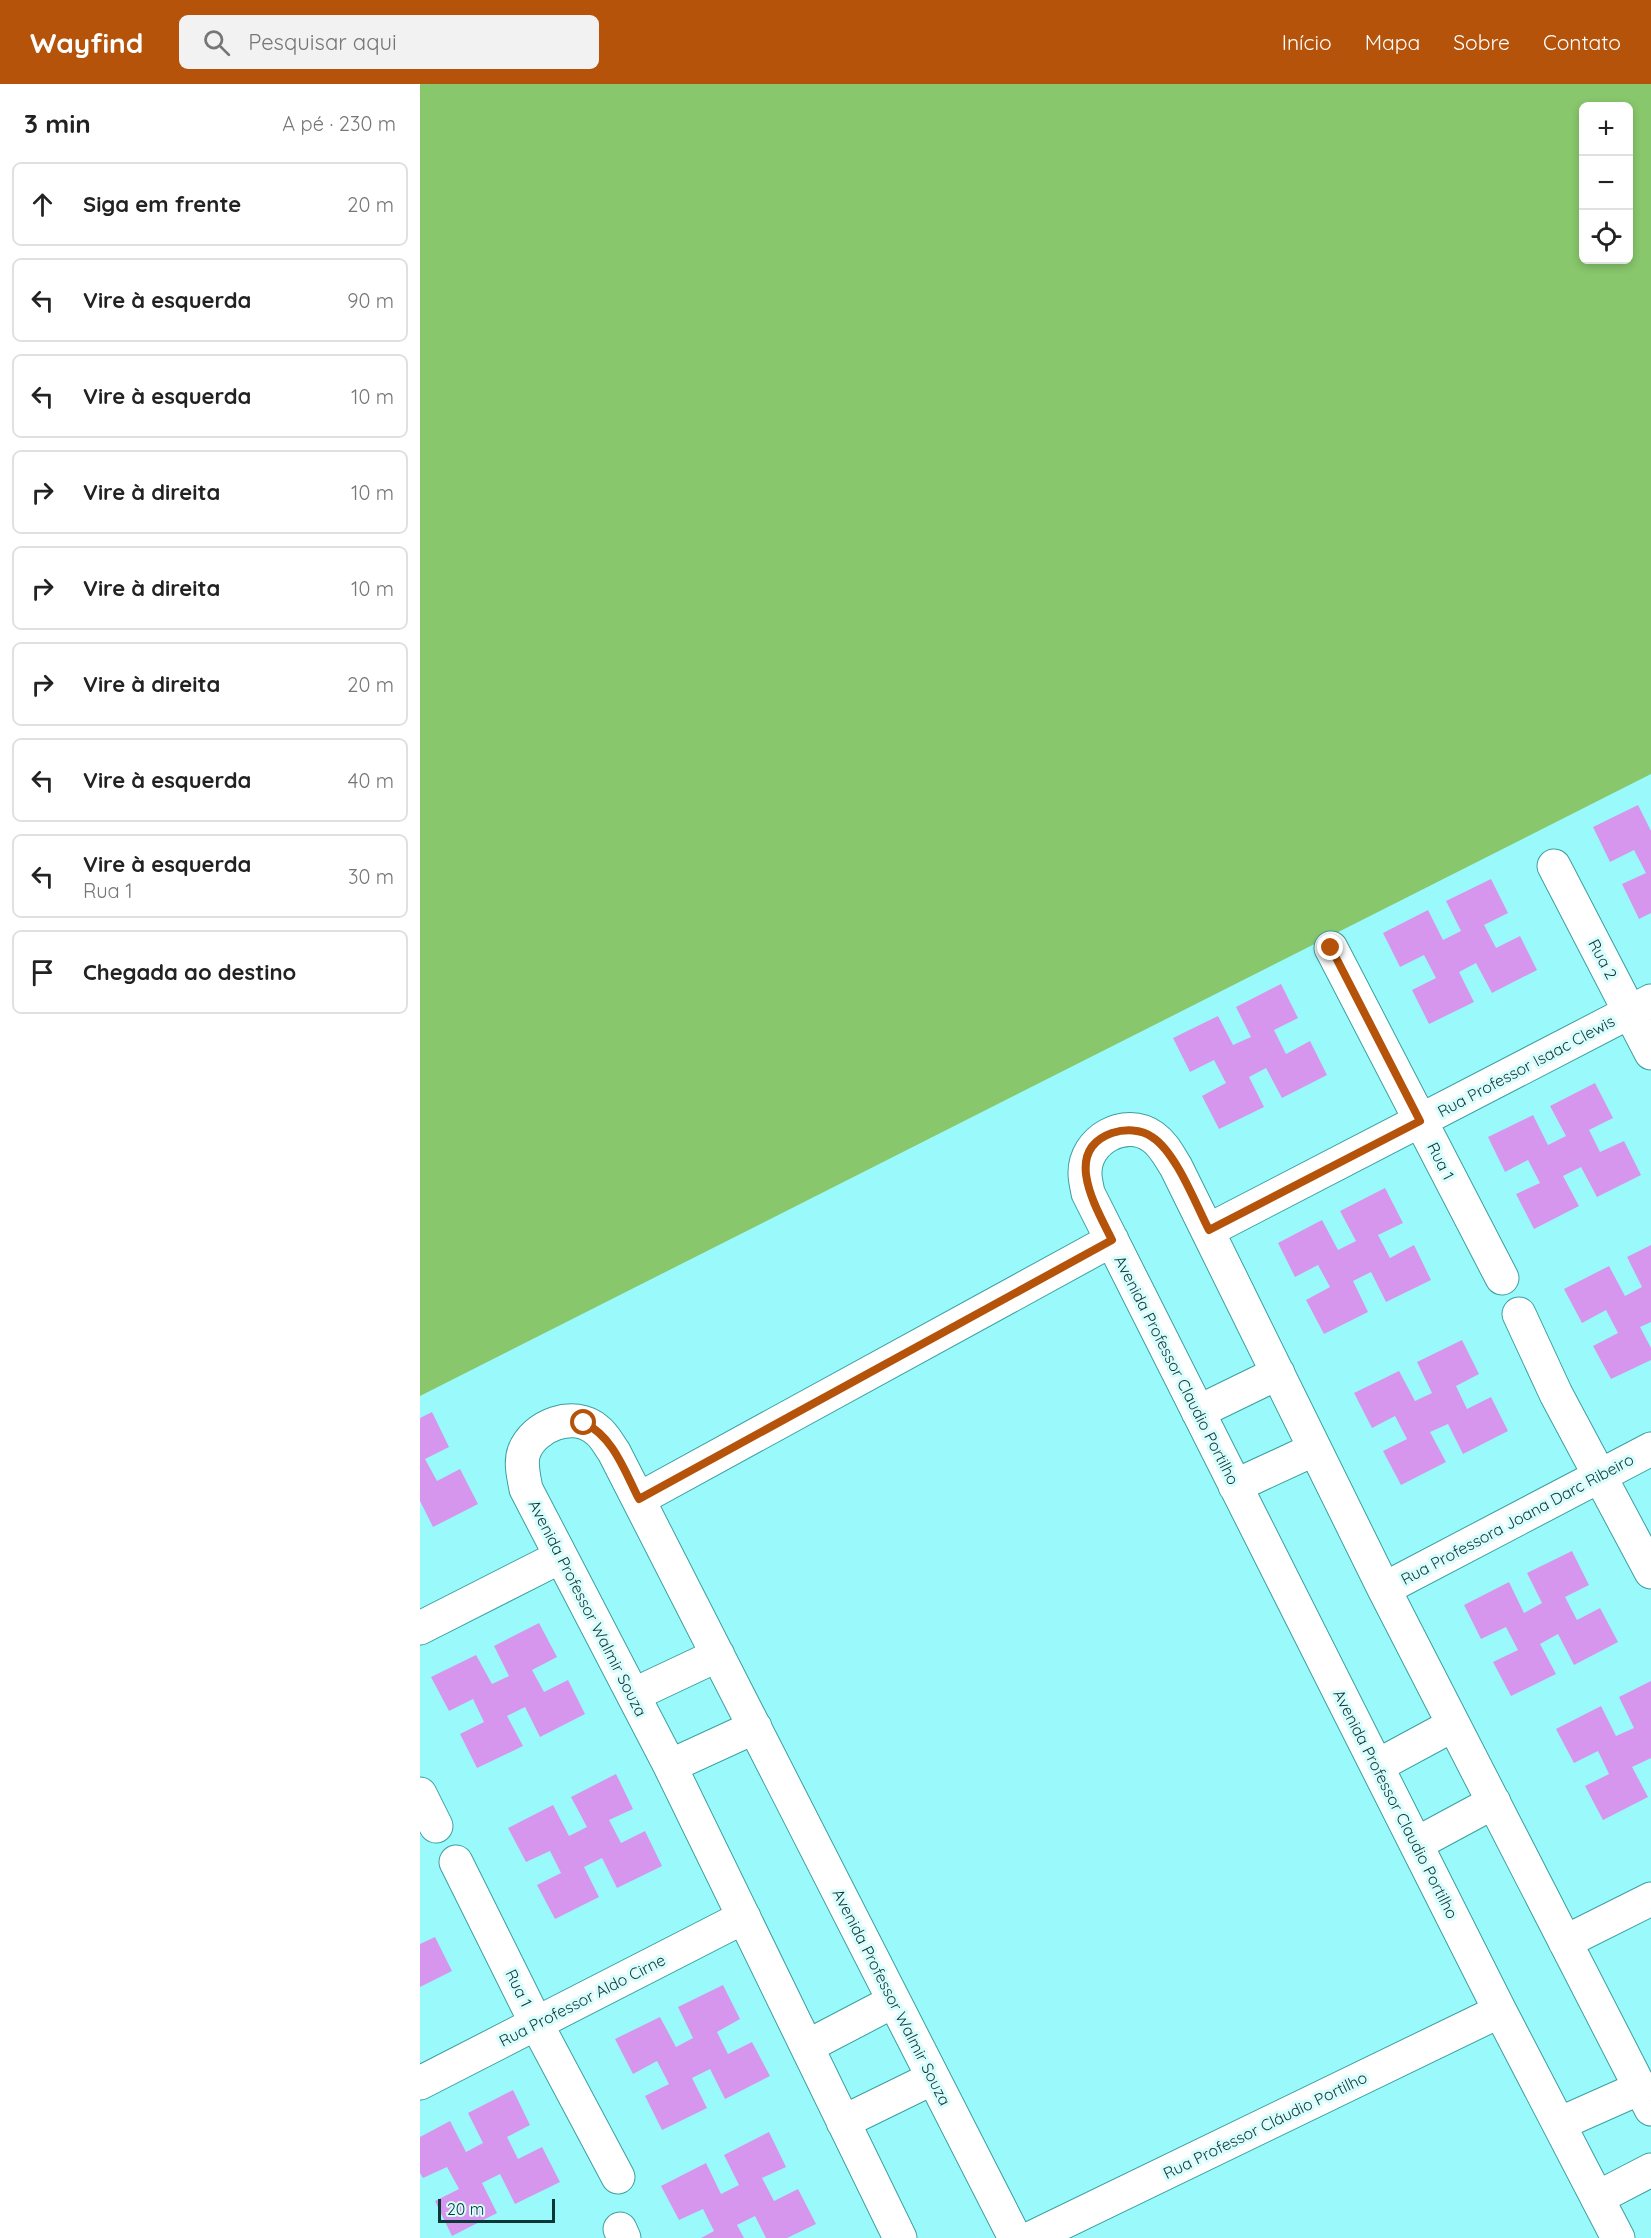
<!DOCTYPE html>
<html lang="pt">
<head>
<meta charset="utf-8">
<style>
	:root { --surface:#fff; --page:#f2f2f2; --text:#222; --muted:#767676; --line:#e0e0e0; --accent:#b45309 }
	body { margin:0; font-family:Quicksand,sans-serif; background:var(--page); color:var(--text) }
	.controls { position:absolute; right:18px; top:18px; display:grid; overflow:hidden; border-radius:9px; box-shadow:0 3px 9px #0003 }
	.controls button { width:54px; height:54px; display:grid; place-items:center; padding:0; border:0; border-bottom:2px solid var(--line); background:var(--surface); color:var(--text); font:30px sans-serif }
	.scale { position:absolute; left:18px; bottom:15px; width:117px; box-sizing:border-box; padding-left:6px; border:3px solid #0c3737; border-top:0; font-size:16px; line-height:21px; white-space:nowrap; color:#0c3737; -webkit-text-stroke:4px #d9fcfc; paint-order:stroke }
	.stop { position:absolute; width:18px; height:18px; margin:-14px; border:4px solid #b45309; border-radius:50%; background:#fff }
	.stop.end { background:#b45309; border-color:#fff; box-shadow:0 2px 6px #0008 }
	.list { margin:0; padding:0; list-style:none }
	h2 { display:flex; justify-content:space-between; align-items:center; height:78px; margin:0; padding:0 24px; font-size:26px }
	h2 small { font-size:20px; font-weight:400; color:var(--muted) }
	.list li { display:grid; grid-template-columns:39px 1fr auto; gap:18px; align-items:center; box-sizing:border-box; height:84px; margin:0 12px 12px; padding:0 12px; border:2px solid var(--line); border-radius:9px }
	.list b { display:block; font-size:22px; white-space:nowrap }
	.list p { margin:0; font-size:20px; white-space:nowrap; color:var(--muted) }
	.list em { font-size:20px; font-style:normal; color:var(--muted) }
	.icon { flex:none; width:33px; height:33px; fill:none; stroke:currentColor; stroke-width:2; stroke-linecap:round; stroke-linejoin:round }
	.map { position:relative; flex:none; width:1231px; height:2154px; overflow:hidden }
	header { display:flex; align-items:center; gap:36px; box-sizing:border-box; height:84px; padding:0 30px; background:var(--accent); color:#fff }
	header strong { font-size:28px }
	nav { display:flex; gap:33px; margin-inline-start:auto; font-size:21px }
	.search { width:420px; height:54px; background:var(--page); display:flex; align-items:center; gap:15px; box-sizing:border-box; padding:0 21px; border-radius:9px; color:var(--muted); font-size:22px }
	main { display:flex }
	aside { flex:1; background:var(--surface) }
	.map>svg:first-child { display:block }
</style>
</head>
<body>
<header>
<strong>Wayfind</strong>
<div class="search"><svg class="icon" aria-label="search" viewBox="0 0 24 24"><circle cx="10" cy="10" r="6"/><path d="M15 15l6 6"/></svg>Pesquisar aqui</div>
<nav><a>Início</a><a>Mapa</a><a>Sobre</a><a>Contato</a></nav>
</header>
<main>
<aside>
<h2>3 min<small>A pé · 230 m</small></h2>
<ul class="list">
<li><svg class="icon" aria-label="ahead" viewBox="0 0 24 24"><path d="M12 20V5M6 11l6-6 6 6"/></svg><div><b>Siga em frente</b></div><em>20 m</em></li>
<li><svg class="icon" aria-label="left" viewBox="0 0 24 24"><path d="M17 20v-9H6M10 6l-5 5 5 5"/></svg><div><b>Vire à esquerda</b></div><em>90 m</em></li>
<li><svg class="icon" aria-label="left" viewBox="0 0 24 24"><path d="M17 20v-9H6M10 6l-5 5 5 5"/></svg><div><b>Vire à esquerda</b></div><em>10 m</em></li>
<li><svg class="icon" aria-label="right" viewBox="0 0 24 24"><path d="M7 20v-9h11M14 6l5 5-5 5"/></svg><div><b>Vire à direita</b></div><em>10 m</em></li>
<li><svg class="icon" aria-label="right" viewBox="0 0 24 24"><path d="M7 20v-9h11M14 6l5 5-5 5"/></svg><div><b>Vire à direita</b></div><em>10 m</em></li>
<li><svg class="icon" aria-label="right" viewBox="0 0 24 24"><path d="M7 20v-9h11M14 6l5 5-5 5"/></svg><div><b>Vire à direita</b></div><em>20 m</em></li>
<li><svg class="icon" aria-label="left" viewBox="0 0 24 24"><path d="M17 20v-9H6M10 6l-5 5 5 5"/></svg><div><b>Vire à esquerda</b></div><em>40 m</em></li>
<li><svg class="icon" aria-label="left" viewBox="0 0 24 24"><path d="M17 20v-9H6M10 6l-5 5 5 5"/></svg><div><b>Vire à esquerda</b><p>Rua 1</p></div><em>30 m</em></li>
<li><svg class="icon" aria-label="arrive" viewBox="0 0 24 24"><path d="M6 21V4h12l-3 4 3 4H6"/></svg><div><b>Chegada ao destino</b></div></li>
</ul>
</aside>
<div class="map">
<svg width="1231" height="2154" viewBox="0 0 1231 2154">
	<rect width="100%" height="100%" fill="#9afafb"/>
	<path fill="#88c76c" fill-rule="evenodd" d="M0,0h1231v690l-1231,622zM1164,22h44v154h-44z"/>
	<path fill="#d696ed" d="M1218,721l13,26v82l-12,6 -17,-35 24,-11 -12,-23 -24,12 -17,-35z
		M1071,795l17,34 -24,12 12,23 24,-12 17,34 -45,23 -16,-30 -17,9 15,30 -45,22 -17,-34 24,-12 -12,-23 -24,12 -17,-34 45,-23 15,30 18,-9 -15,-30z
		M861,900l17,34 -24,12 12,24 24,-13 17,34 -45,23 -16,-30 -17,9 15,30 -45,22 -17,-33 24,-13 -12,-23 -24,12 -17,-34 45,-22 15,29 18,-8 -15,-30z
		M1175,999l18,35 -24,12 11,22 24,-11 17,34 -44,22 -16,-30 -18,9 16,30 -45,23 -18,-35 24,-11 -12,-23 -23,12 -17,-35 45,-22 15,30 18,-9 -16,-30z
		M965,1104l18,35 -25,12 12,23 24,-13 17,35 -45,22 -15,-30 -18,9 15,31 -44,22 -18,-34 24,-13 -12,-22 -23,12 -17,-34 44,-23 16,30 18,-9 -16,-30z
		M1231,1161v77l-11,5 11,21v12l-40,19 -18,-33 25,-13 -12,-23 -24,13 -18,-34 45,-23 16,30 17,-9 -15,-30z
		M1042,1256l17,34 -23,12 11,23 24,-12 17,34 -45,23 -15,-30 -18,8 16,30 -45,23 -18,-34 24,-12 -12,-23 -23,12 -18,-35 45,-22 16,30 17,-8 -15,-31z
		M12,1328l17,35 -24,12 12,22 23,-12 18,35 -45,23 -13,-26v-83z
		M1152,1467l17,34 -24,12 12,23 23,-12 18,34 -44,23 -16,-31 -18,10 16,30 -45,22 -18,-34 25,-12 -12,-23 -25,12 -17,-34 45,-23 15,31 18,-10 -15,-30z
		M119,1539l18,34 -25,13 12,22 24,-12 17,34 -45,23 -15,-30 -18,9 16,30 -46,22 -17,-34 24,-12 -11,-23 -24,12 -18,-34 45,-22 16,29 17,-8 -15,-30z
		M1231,1597v77l-19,9 16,30 -45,23 -18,-34 24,-12 -11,-23 -24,12 -18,-34 45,-23 15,30 18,-8 -15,-31z
		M196,1690l17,35 -24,11 12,23 24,-12 17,35 -45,22 -15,-30 -18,9 15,30 -44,22 -18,-34 24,-12 -11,-22 -24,11 -18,-34 45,-23 16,31 18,-9 -16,-30z
		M15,1853l17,34 -32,16v-43z
		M303,1901l17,34 -23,13 11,22 24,-12 18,34 -45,23 -15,-30 -18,9 15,30 -45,22 -17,-34 24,-12 -12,-23 -24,13 -18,-35 45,-22 16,30 17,-9 -15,-31z
		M93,2006l17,35 -23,12 11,22 24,-12 18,35 -45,22 -15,-30 -18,9 15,30 -45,23 -17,-35 24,-12 -12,-22 -24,11 -3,-5v-36l30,-16 16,31 17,-9 -15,-30z
		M349,2048l17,35 -24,11 12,23 24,-12 18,35 -29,14h-21l-11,-22 -18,9 7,13h-43l13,-7 -11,-22 -24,11 -18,-34 45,-23 15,31 18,-9 -15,-30z"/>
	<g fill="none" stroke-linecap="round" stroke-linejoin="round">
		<g stroke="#3c9fa1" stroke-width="35">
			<path id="minor" d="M1134,782l97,187
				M911,864l171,330
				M789,1146l442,-229
				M1099,1230l37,80 95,178
				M778,1328l80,-39
				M815,1402l80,-37
				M219,1415l473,-259
				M964,1505l267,-140
				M0,1544l140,-71
				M213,1611l85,-40
				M250,1682l85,-39
				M957,1682l76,-41
				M0,1710l16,32
				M996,1760l78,-42
				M36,1778l80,161 82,154
				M1145,1858l86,-43
				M388,1962l86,-45
				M0,1999l324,-166
				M423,2038l90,-44
				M1139,2040l81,-36
				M1177,2114l54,-28
				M200,2145l4,9
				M480,2154l-230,-472 -144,-277c-2,-11 -6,-26 -2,-37 10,-27 50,-42 73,-22 7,5 12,15 17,22l401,786
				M611,2154l469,-227
				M1198,2154l-118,-227 -412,-818c-1,-6 -3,-13 -3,-19 -1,-34 40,-57 68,-37 11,8 16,19 23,30l208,422 267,520"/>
		</g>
		<use href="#minor" stroke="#fff" stroke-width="33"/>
	</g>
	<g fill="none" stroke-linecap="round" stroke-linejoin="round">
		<path stroke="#b45309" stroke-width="8" d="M164,1339c29,13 41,49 55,76l473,-259c-15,-31 -51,-89 0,-107 13,-4 29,-4 40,4 24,15 44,68 57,93l211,-109 -89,-173"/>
	</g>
	<g text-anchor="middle" stroke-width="6" stroke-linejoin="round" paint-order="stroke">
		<g font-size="16" fill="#0c3737" stroke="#d9fcfc">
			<text transform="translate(1183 875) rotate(62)" y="6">Rua 2</text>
			<text transform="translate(1106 982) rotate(-28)" y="6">Rua Professor Isaac Clewis</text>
			<text transform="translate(1021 1077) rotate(63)" y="6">Rua 1</text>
			<text transform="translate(757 1286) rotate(63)" y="6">Avenida Professor Claudio Portilho</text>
			<text transform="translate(1097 1435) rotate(-28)" y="6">Rua Professora Joana Darc Ribeiro</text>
			<text transform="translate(168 1524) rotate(63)" y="6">Avenida Professor Walmir Souza</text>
			<text transform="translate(976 1720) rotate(63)" y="6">Avenida Professor Claudio Portilho</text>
			<text transform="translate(99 1904) rotate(64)" y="6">Rua 1</text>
			<text transform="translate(472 1913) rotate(63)" y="6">Avenida Professor Walmir Souza</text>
			<text transform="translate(162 1916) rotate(-27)" y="6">Rua Professor Aldo Cirne</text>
			<text transform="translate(845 2041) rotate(-26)" y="6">Rua Professor Cláudio Portilho</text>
		</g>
	</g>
</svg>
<div class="controls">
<button>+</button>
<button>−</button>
<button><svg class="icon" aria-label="locate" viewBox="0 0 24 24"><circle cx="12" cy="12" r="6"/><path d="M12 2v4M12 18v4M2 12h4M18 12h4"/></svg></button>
</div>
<div class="scale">20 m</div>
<div class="stop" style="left:164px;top:1339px"></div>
<div class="stop end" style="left:911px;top:864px"></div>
</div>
</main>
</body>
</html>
